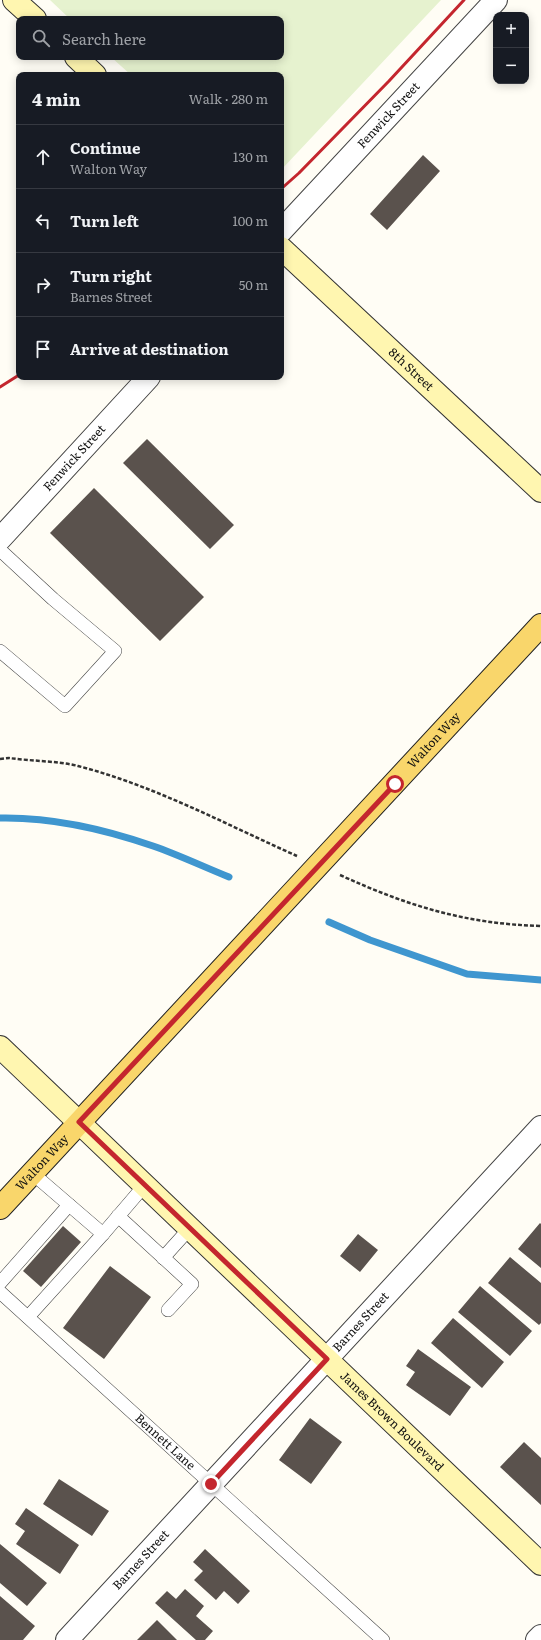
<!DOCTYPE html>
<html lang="en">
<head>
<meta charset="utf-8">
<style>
	:root { --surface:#171b24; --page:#20242c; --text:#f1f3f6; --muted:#9ea1a6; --line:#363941 }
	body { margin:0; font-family:Literata,serif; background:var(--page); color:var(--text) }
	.controls { position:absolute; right:12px; top:12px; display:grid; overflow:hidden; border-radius:8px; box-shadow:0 2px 10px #0003 }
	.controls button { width:36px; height:36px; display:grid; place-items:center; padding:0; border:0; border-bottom:1px solid var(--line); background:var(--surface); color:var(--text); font:20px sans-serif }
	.stop { position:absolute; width:12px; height:12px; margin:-9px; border:3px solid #c4262e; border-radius:50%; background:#fff }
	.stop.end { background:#c4262e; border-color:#fff; box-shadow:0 1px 4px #0008 }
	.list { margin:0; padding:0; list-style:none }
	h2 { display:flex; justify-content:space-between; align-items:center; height:52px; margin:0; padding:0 16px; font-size:17px }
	h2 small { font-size:13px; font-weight:400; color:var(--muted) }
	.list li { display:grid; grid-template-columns:26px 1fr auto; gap:12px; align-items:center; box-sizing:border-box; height:64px; padding:0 16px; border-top:1px solid var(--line) }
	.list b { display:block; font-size:15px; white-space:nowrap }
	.list p { margin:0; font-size:13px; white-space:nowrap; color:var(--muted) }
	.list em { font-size:13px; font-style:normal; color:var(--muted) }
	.icon { flex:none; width:22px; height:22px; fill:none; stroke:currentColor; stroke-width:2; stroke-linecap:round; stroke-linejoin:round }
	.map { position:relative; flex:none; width:541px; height:1640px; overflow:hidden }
	.search { position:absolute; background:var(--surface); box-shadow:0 2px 10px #0003; left:16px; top:16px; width:268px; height:44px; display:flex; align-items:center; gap:10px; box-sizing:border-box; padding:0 14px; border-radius:8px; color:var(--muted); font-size:15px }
	.panel { position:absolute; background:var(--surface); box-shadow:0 2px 10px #0003; left:16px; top:72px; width:268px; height:308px; border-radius:8px }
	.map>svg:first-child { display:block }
</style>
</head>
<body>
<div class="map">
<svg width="541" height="1640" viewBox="0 0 541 1640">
	<rect width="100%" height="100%" fill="#fffdf5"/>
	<path fill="#e6f2cf" d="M50,0h391l-160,170v-95h-150l-20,-18h170v-38h-211z"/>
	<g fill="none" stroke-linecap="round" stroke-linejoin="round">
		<path stroke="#3f96cf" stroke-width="7" d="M0,818c52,-1 104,11 153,28 26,9 51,21 76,31
			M329,922l41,18 97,34 74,6"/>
	</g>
	<path fill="#5a524d" d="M423,155l17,16 -53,59 -17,-16z
		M147,439l87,86 -24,24 -87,-86z
		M94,488l110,109 -44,44 -110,-108z
		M540,1223l1,1v44l-23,-19z
		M63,1226l18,16 -40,45 -18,-16z
		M358,1234l20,16 -18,22 -20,-16z
		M510,1257l31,26v40l-2,2 -51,-42z
		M110,1266l41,31 -47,62 -41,-31z
		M480,1286l52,45 -22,25 -52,-44z
		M453,1318l51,44 -22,26 -51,-45z
		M418,1349l53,38 -21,29 -44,-31 9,-13 -9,-6z
		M310,1418l32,24 -31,42 -32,-24z
		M524,1442l17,16v47l-41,-38z
		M59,1479l50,32 -17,25 -49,-32z
		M26,1508l53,37 -19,29 -44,-30 9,-13 -10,-7z
		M0,1544l47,39 -20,23 -27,-23z
		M205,1549l45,42 -12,13 -14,-13 -8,9 -22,-20 9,-9 -10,-9z
		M185,1589l19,17 -8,10 17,15 -8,9h-9l-41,-37 12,-12 9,8z
		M0,1596l35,30 -12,14h-23z
		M157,1620l20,20h-40z"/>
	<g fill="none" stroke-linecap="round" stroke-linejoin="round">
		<g stroke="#444" stroke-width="14">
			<g id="lane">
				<path d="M0,550l53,49 62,52 -50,55 -65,-55"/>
				<path d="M32,1173l71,61"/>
				<path d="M118,1216l74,68 -24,26"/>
				<path d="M163,1258l27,-30"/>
				<path d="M0,1283l69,-78"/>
				<path id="s1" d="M0,1292l383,348"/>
				<path d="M28,1317l75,-83 41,-48"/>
			</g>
		</g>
		<g stroke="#444" stroke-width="24">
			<g id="street">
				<path id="s2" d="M281,231l215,-231"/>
				<path id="s3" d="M0,539l149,-162"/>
				<path id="s4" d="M67,1640l474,-513"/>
				<path d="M537,1640l4,-4"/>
			</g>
		</g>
		<g stroke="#333" stroke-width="24">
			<g id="secondary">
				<path d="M14,0l21,19"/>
				<path d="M76,57l19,18"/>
				<path id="s5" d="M281,248l260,243"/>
				<path id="s6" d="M0,1047l541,517"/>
			</g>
		</g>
		<g stroke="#222" stroke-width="24">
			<g id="primary">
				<path id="s7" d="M0,1208l541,-583"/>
			</g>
		</g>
		<path stroke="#333" stroke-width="2.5" stroke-dasharray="4 2" stroke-linecap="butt" d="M0,759l9,-1c21,3 50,3 69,8 77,20 147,58 219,90
			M340,875c68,31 126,49 201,51"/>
		<use href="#lane" stroke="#fff" stroke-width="13"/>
		<use href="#street" stroke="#fff" stroke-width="22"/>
		<use href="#secondary" stroke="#fff6b0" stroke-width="22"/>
		<use href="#primary" stroke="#f9d66b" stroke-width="22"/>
		<path stroke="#c4262e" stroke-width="3" d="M281,189l18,-16 90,-92 75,-81
			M0,387l19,-12"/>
	</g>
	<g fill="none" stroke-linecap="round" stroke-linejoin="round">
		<path stroke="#c4262e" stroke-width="5" d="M211,1484l116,-125 -248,-237 316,-338"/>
	</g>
	<g text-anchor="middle" stroke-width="4" stroke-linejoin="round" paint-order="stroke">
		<g font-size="12" fill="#111" stroke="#fff">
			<text dy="4" stroke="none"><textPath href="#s2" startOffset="158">Fenwick Street</textPath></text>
			<text dy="4" stroke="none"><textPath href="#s5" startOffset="178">8th Street</textPath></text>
			<text dy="4" stroke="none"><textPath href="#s3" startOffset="110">Fenwick Street</textPath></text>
			<text dy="4" stroke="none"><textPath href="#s7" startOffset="638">Walton Way</textPath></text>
			<text dy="4" stroke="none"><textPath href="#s7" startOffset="62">Walton Way</textPath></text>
			<text dy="4" stroke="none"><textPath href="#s4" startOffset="433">Barnes Street</textPath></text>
			<text dy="4" stroke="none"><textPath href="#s6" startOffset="542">James Brown Boulevard</textPath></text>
			<text dy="4" stroke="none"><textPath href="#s1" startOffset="223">Bennett Lane</textPath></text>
			<text dy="4" stroke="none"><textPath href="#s4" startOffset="109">Barnes Street</textPath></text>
		</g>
	</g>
</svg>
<div class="controls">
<button>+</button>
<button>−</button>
</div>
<div class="stop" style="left:395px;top:784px"></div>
<div class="stop end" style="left:211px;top:1484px"></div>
<div class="search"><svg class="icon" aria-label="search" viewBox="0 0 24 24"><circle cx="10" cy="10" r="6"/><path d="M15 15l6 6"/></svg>Search here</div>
<section class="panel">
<h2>4 min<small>Walk · 280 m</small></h2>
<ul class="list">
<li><svg class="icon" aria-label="ahead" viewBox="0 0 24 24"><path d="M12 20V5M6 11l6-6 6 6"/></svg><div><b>Continue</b><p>Walton Way</p></div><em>130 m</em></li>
<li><svg class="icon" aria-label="left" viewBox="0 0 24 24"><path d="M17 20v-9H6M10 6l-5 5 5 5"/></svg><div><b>Turn left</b></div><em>100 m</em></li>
<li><svg class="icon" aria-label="right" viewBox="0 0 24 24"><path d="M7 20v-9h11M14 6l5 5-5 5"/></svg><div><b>Turn right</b><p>Barnes Street</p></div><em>50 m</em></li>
<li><svg class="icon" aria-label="arrive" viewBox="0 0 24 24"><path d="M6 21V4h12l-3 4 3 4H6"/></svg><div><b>Arrive at destination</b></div></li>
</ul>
</section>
</div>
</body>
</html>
